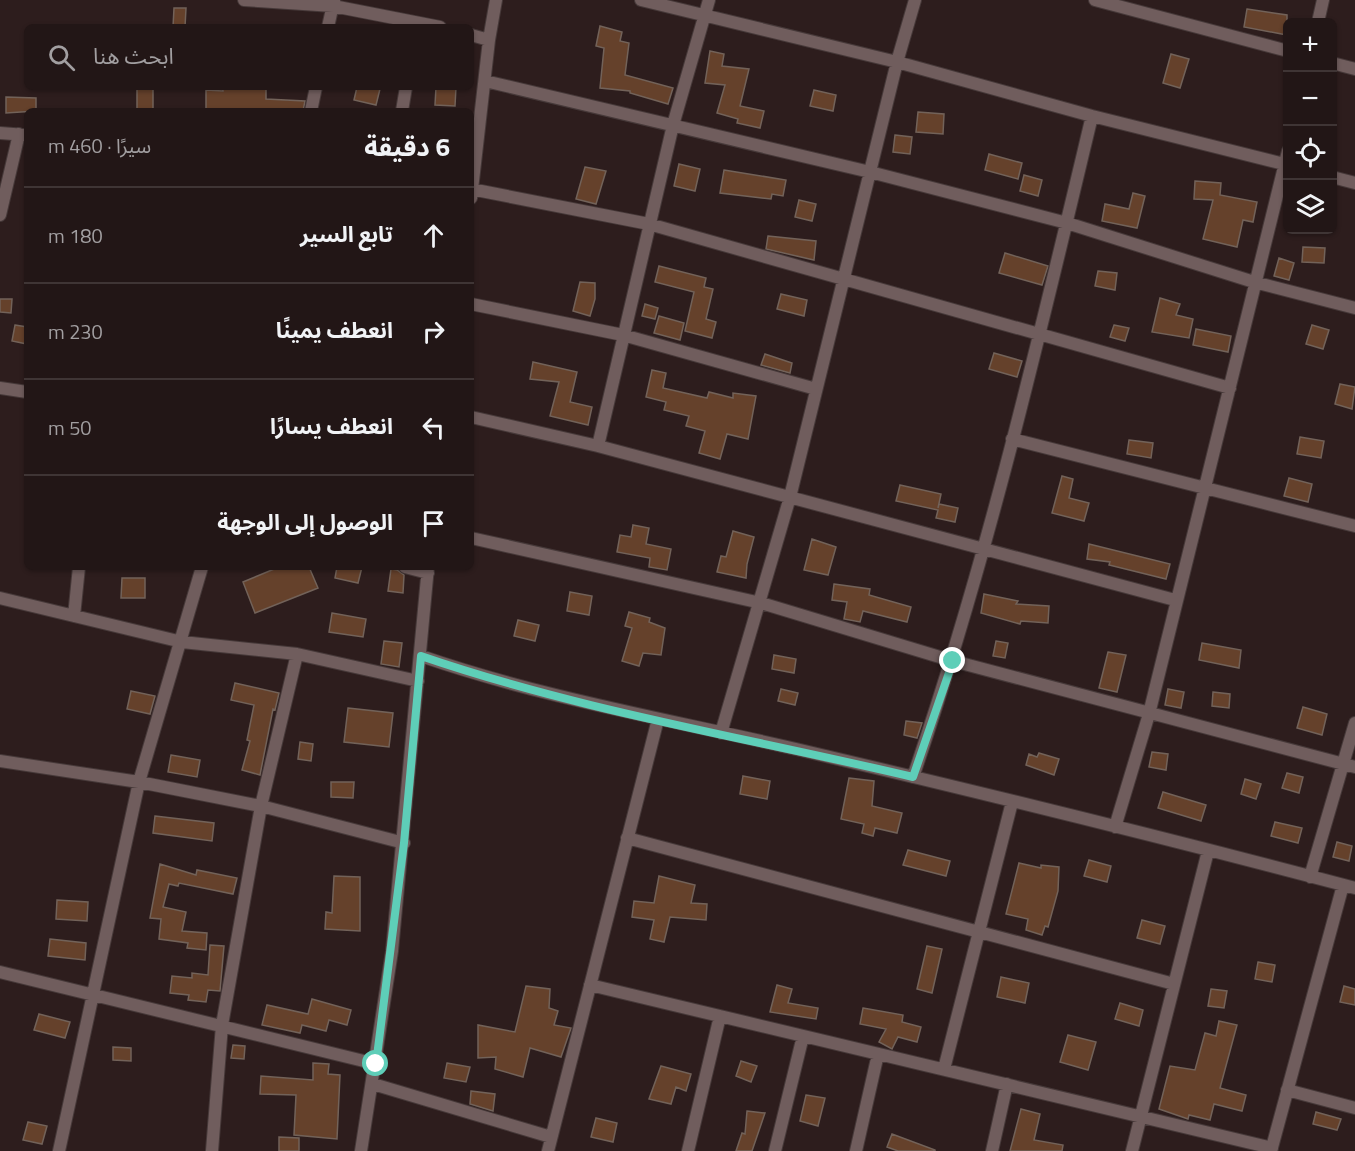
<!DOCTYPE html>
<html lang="ar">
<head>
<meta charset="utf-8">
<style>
	:root { --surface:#221616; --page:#2a1f1f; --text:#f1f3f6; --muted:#a29fa1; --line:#3f3535 }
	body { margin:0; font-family:"Titillium Web","Noto Sans Arabic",sans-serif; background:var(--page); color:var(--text); direction:rtl }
	.controls { position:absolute; right:18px; top:18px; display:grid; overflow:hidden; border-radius:9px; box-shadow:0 2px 4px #0004 }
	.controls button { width:54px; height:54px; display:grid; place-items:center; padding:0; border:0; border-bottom:2px solid var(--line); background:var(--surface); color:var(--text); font:30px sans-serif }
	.stop { position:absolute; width:18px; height:18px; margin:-14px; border:4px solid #5eceb8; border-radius:50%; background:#fff }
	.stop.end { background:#5eceb8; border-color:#fff; box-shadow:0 2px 6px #0008 }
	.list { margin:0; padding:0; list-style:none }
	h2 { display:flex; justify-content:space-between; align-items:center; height:78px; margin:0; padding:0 24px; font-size:26px }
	h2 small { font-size:20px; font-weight:400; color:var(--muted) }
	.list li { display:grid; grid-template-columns:39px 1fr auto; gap:18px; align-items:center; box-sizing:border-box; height:96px; padding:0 24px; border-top:2px solid var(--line) }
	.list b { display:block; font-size:22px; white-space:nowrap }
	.list em { font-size:20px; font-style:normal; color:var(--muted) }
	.icon { flex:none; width:33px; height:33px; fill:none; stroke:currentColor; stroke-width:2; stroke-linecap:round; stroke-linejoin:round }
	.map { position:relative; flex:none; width:1355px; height:1151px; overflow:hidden; direction:ltr }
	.search { position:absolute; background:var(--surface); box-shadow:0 2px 4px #0004; left:24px; top:24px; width:450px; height:66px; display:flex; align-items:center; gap:15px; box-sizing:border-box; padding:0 21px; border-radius:9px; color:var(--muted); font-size:22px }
	.panel { position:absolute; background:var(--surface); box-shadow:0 2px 4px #0004; left:24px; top:108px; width:450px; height:462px; border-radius:9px; direction:rtl }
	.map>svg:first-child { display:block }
</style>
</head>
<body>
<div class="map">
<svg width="1355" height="1151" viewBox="0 0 1355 1151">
	<rect width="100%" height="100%" fill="#2d1d1d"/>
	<path fill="#65412b" stroke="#726259" stroke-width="1.5" d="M174,8h12l-1,19h-12z
		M1247,9l40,6v20l-43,-8z
		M600,26l22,6 -2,9 9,2 -4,32 48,13 -5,16 -38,-11v-2l-30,-3 4,-40 -8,-2z
		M710,51l14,3 -2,12 27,3 -9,37 24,5 -4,17 -23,-5 1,-4 -21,-6 8,-28 -20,-2z
		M1171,54l18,5 -9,29 -17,-5z
		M137,87h16v24h-16z
		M223,87h43v12l39,2 -2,10h-97v-21l17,1z
		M357,87l23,2 -4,16 -22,-5z
		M436,87h20l-1,19 -20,-1z
		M814,90l22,5 -3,16 -23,-5z
		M6,97l30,1v13l-30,2z
		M918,112l26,2 -1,20 -27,-2z
		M895,135l17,2 -2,17 -17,-2z
		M989,154l33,9 -4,16 -33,-9z
		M679,164l21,5 -5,22 -21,-5z
		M585,167l21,4 -10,33 -20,-5z
		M724,170l62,10 -3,16 -11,-2 -1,5 -51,-6z
		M1024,175l18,5 -4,16 -18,-5z
		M1195,181l26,2 -1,12 37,7 -4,20 -10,-2 -6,27 -34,-8 10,-39 -19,-1z
		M1133,193l12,3 -8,32 -35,-7 3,-17 24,5z
		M799,200l17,4 -4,17 -17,-4z
		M768,236l48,5 -2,19 -48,-11z
		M1303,247l22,1 -1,15 -22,-1z
		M1005,253l43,13 -6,19 -43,-12z
		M1279,258l15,5 -5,17 -15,-4z
		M659,266l47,12 -2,9 9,2 -7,30 10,3 -4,16 -27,-7 9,-39 -39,-10z
		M1098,271l19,2 -2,17 -20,-4z
		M580,282l15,1v16l-5,17 -17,-5z
		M781,294l26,6 -3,16 -27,-7z
		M1160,298l20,6 -4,11 17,4 -4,19 -37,-6z
		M0,299h12l-1,14 -11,-1z
		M645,304l13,4 -3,11 -13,-3z
		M659,316l25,7 -4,17 -26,-7z
		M15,325l12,2v17l-15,-3z
		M1114,325l15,3 -4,13 -15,-4z
		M1312,325l17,5 -6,19 -17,-5z
		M1196,329l35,7 -3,16 -35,-7z
		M994,353l28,8 -5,16 -28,-8z
		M765,354l27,9 -2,10 -29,-8z
		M533,362l44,10 -7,30 22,5 -4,18 -38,-9 9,-34 -29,-3z
		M652,370l14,3 -3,15 44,10 2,-6 24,6v-5l23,3 -8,43 -21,-5 -7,25 -21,-6 6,-22 -19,-5 3,-10 -25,-6 2,-8 -20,-5z
		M1340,384l15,3 -3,22 -17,-5z
		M1300,437l24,4 -3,17 -24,-4z
		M1129,440l24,3 -2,15 -24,-4z
		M1062,476l11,3 -4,19 20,5 -5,18 -32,-8z
		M1289,478l23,6 -4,18 -24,-6z
		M900,485l41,9 -3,14 1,-4 19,4 -3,14 -19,-4 2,-8 -42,-9z
		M633,525l16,3 -3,16 25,5 -4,21 -18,-3 1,-9 -33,-6 3,-17 11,2z
		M733,531l21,6 -7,27 -1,14 -29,-6 4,-16 5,1z
		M812,539l24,8 -8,28 -24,-5z
		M1089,544l81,20 -4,15 -57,-14 1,-3 -23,-3z
		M279,567h30l9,21 -63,25 -12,-31z
		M337,567h25l-4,16 -23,-5z
		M391,569l6,1 7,5 -1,18 -15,-2z
		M122,578h23v20h-24z
		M834,584l36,5 -1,6 42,12 -4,15 -44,-11 -3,11 -16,-3 3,-17 -15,-2z
		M570,592l22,4 -3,19 -22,-4z
		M984,594l34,7 -2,3 33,2 -1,17 -27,-2 -1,3 -39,-11z
		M629,612l21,6 -1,4 16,6 -4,27 -18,-2 -4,13 -17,-5 10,-33 -7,-2z
		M332,613l34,6 -3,18 -34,-5z
		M518,620l21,5 -4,16 -21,-5z
		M384,641l18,2 -3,24 -18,-3z
		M996,641l12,2 -3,15 -12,-2z
		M1202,643l39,7 -2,18 -40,-8z
		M1108,652l18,3 -9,37 -18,-4z
		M774,655l22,4 -2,14 -22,-4z
		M235,683l44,10 -4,17 -2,-1 -13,66 -18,-5 8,-29 -3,-1 7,-35 -23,-5z
		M781,689l17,4 -3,12 -17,-4z
		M1168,689l16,3 -3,16 -16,-3z
		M131,691l24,5 -5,18 -23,-5z
		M1213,692l17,2 -1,14 -17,-2z
		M1303,707l24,7 -5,21 -25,-7z
		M348,708l45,5 -4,34 -45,-5z
		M906,721l16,2 -5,15 -13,-3z
		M300,742l13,2 -2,17 -13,-2z
		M1152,752l16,2 -2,16 -17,-3z
		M1039,753l20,6 -5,16 -28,-10 3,-11 8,3z
		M171,755l29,5 -3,17 -29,-5z
		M1287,773l16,4 -4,16 -17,-5z
		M743,776l27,5 -3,18 -27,-5z
		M849,778l25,3 -2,25 30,7 -5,20 -22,-5 -2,8 -11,-3 2,-9 -23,-5z
		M1245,779l16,5 -5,15 -15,-5z
		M331,782h23l-1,16 -22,-1z
		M1163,792l43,13 -5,16 -43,-13z
		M155,816l59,7 -2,18 -59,-8z
		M1275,822l27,6 -4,15 -27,-7z
		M1337,842l15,4 -3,15 -16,-4z
		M908,850l42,11 -4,15 -43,-11z
		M1089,860l22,6 -4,16 -23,-6z
		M1019,863l22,5v-3l18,2 -1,24 -10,36 -3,-1 -3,9 -16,-5 2,-11 -22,-5z
		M160,864l36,11 1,-5 40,8 -4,16 -54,-11 -1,3 -9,-2 -6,23 23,5 -4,19 25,2 -1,17 -19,-2 1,-5 -29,-4 2,-20 -11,-1z
		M334,876l26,1v54l-35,-2 1,-17 6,1z
		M659,876l36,9 -4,18 16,1 -1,16 -36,-3 -6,25 -14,-3 4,-19 -22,-3 2,-16 20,2z
		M57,900l31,2 -1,19 -31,-2z
		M1142,920l23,6 -5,18 -23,-6z
		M50,939l36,4 -1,17 -37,-4z
		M210,945l14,1 -4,45 -12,-1 -2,12 -18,-2 1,-5 -19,-2 2,-17 20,2v-5l16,2z
		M927,946l15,3 -10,44 -15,-4z
		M1258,962l17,3 -3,17 -17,-3z
		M1001,977l28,6 -4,20 -28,-6z
		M777,985l15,4 -4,14 30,5 -2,11 -46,-7z
		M526,986l24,3 -1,19 9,3 -4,14 17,3 -10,29 -31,-9 -7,29 -28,-8 1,-12 -18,1v-33l37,7z
		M1344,986l11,3v16l-15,-3z
		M1211,989l16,2 -3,17 -16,-2z
		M312,999l39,11 -4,15 -18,-5 -3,11 -24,-6 -2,8 -38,-8 5,-20 41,9z
		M1120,1003l23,7 -4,16 -24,-7z
		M863,1008l40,7 -1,7 19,5 -4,15 -19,-5 -6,12 -13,-7 7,-13 -26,-5z
		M39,1014l31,8 -5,16 -31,-8z
		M1219,1021l18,4 -17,63 26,7 -4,16 -28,-7 -4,16 -21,-5 -1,4 -29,-10 11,-43 25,4 10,-37 11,3z
		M1068,1035l28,7 -8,28 -28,-8z
		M233,1045l12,1 -1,13 -13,-1z
		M113,1047l18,1v13l-18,-1z
		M741,1061l16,5 -6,16 -15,-6z
		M313,1063l16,1 -1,10 12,1 -3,64 -43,-4 2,-40 -36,-1 1,-18 52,4z
		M447,1063l23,4 -4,15 -22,-4z
		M661,1066l30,8 -5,17 -10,-4 -5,17 -22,-5z
		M471,1091l24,3 -2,17 -23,-7z
		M806,1095l19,3 -7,28 -18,-5z
		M1021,1109l19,5 -6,26 29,5 -1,6h-52z
		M747,1111l18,2 -13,38h-16l6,-18 3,1z
		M1316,1112l25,7 -4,11 -24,-6z
		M596,1118l21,5 -4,19 -22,-5z
		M28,1122l19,4 -5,18 -19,-4z
		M892,1134l43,16v1h-37l-11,-4z
		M279,1137l20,1v13h-20z"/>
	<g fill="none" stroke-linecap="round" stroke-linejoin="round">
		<g stroke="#463939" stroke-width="14">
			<path id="minor" d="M244,0l89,6 107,21
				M641,0l256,62 195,54 196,49
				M1095,0l193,51
				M1318,22l5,-22
				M328,27l6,-27
				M471,35l18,5
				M1332,63l23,6
				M485,81l385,91 197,51 187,59 101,26
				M311,111l5,-24
				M402,111l4,-24
				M0,133l26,2
				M1332,177l23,6
				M471,189l178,35 581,164
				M471,198l18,-158 7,-40
				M0,215l19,-81
				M471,304l152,31 193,54
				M0,388l27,4
				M471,417l127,29 577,154
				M1012,439l343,87
				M598,446l75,-321 36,-125
				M471,538l290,65 192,58 402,106
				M405,567l23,6
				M0,598l182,44 115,12 121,27
				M74,616l5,-49
				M421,656c122,42 250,64 375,93 187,44 374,90 559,139
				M721,733l69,-236 107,-435 18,-62
				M0,761l139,21 122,24 143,37
				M913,777c74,-216 126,-439 179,-661
				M1115,827l34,-113 139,-563
				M627,838l547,146
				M1310,877l45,-154
				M0,972l376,92
				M590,985l682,163
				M944,1069l68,-267
				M373,1084l178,53
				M1287,1090l68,18
				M59,1151l80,-369 63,-215
				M212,1151l10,-126 39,-219 36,-152
				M361,1151l31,-200 36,-384
				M548,1151l110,-432
				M688,1151l32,-135
				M775,1151l28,-115
				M856,1151l22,-97
				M992,1151l15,-67
				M1132,1151l76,-300
				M1271,1151l72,-266"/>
		</g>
		<use href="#minor" stroke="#705d5d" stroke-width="12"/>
	</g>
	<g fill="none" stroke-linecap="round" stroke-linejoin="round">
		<path stroke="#5eceb8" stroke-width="8" d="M376,1064l28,-221 17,-187c160,55 328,82 492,121l40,-116"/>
	</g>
</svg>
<div class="controls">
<button>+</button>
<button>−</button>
<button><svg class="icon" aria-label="locate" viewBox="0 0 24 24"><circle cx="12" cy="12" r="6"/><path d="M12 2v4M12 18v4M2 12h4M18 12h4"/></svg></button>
<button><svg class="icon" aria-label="layers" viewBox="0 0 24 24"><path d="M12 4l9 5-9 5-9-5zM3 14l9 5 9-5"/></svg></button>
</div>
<div class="stop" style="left:376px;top:1064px"></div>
<div class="stop end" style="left:953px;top:661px"></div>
<div class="search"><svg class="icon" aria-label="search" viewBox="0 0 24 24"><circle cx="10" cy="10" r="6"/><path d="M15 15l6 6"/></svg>ابحث هنا</div>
<section class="panel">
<h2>6 دقيقة<small>سيرًا · 460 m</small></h2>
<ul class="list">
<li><svg class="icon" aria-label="ahead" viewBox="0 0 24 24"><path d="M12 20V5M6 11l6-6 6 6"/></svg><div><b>تابع السير</b></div><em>180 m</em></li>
<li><svg class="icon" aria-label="right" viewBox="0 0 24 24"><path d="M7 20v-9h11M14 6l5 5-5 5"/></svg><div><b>انعطف يمينًا</b></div><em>230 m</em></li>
<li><svg class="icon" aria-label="left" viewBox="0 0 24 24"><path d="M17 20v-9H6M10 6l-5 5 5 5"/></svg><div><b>انعطف يسارًا</b></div><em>50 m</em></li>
<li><svg class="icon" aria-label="arrive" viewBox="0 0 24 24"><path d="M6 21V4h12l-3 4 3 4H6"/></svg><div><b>الوصول إلى الوجهة</b></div></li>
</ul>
</section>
</div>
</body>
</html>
